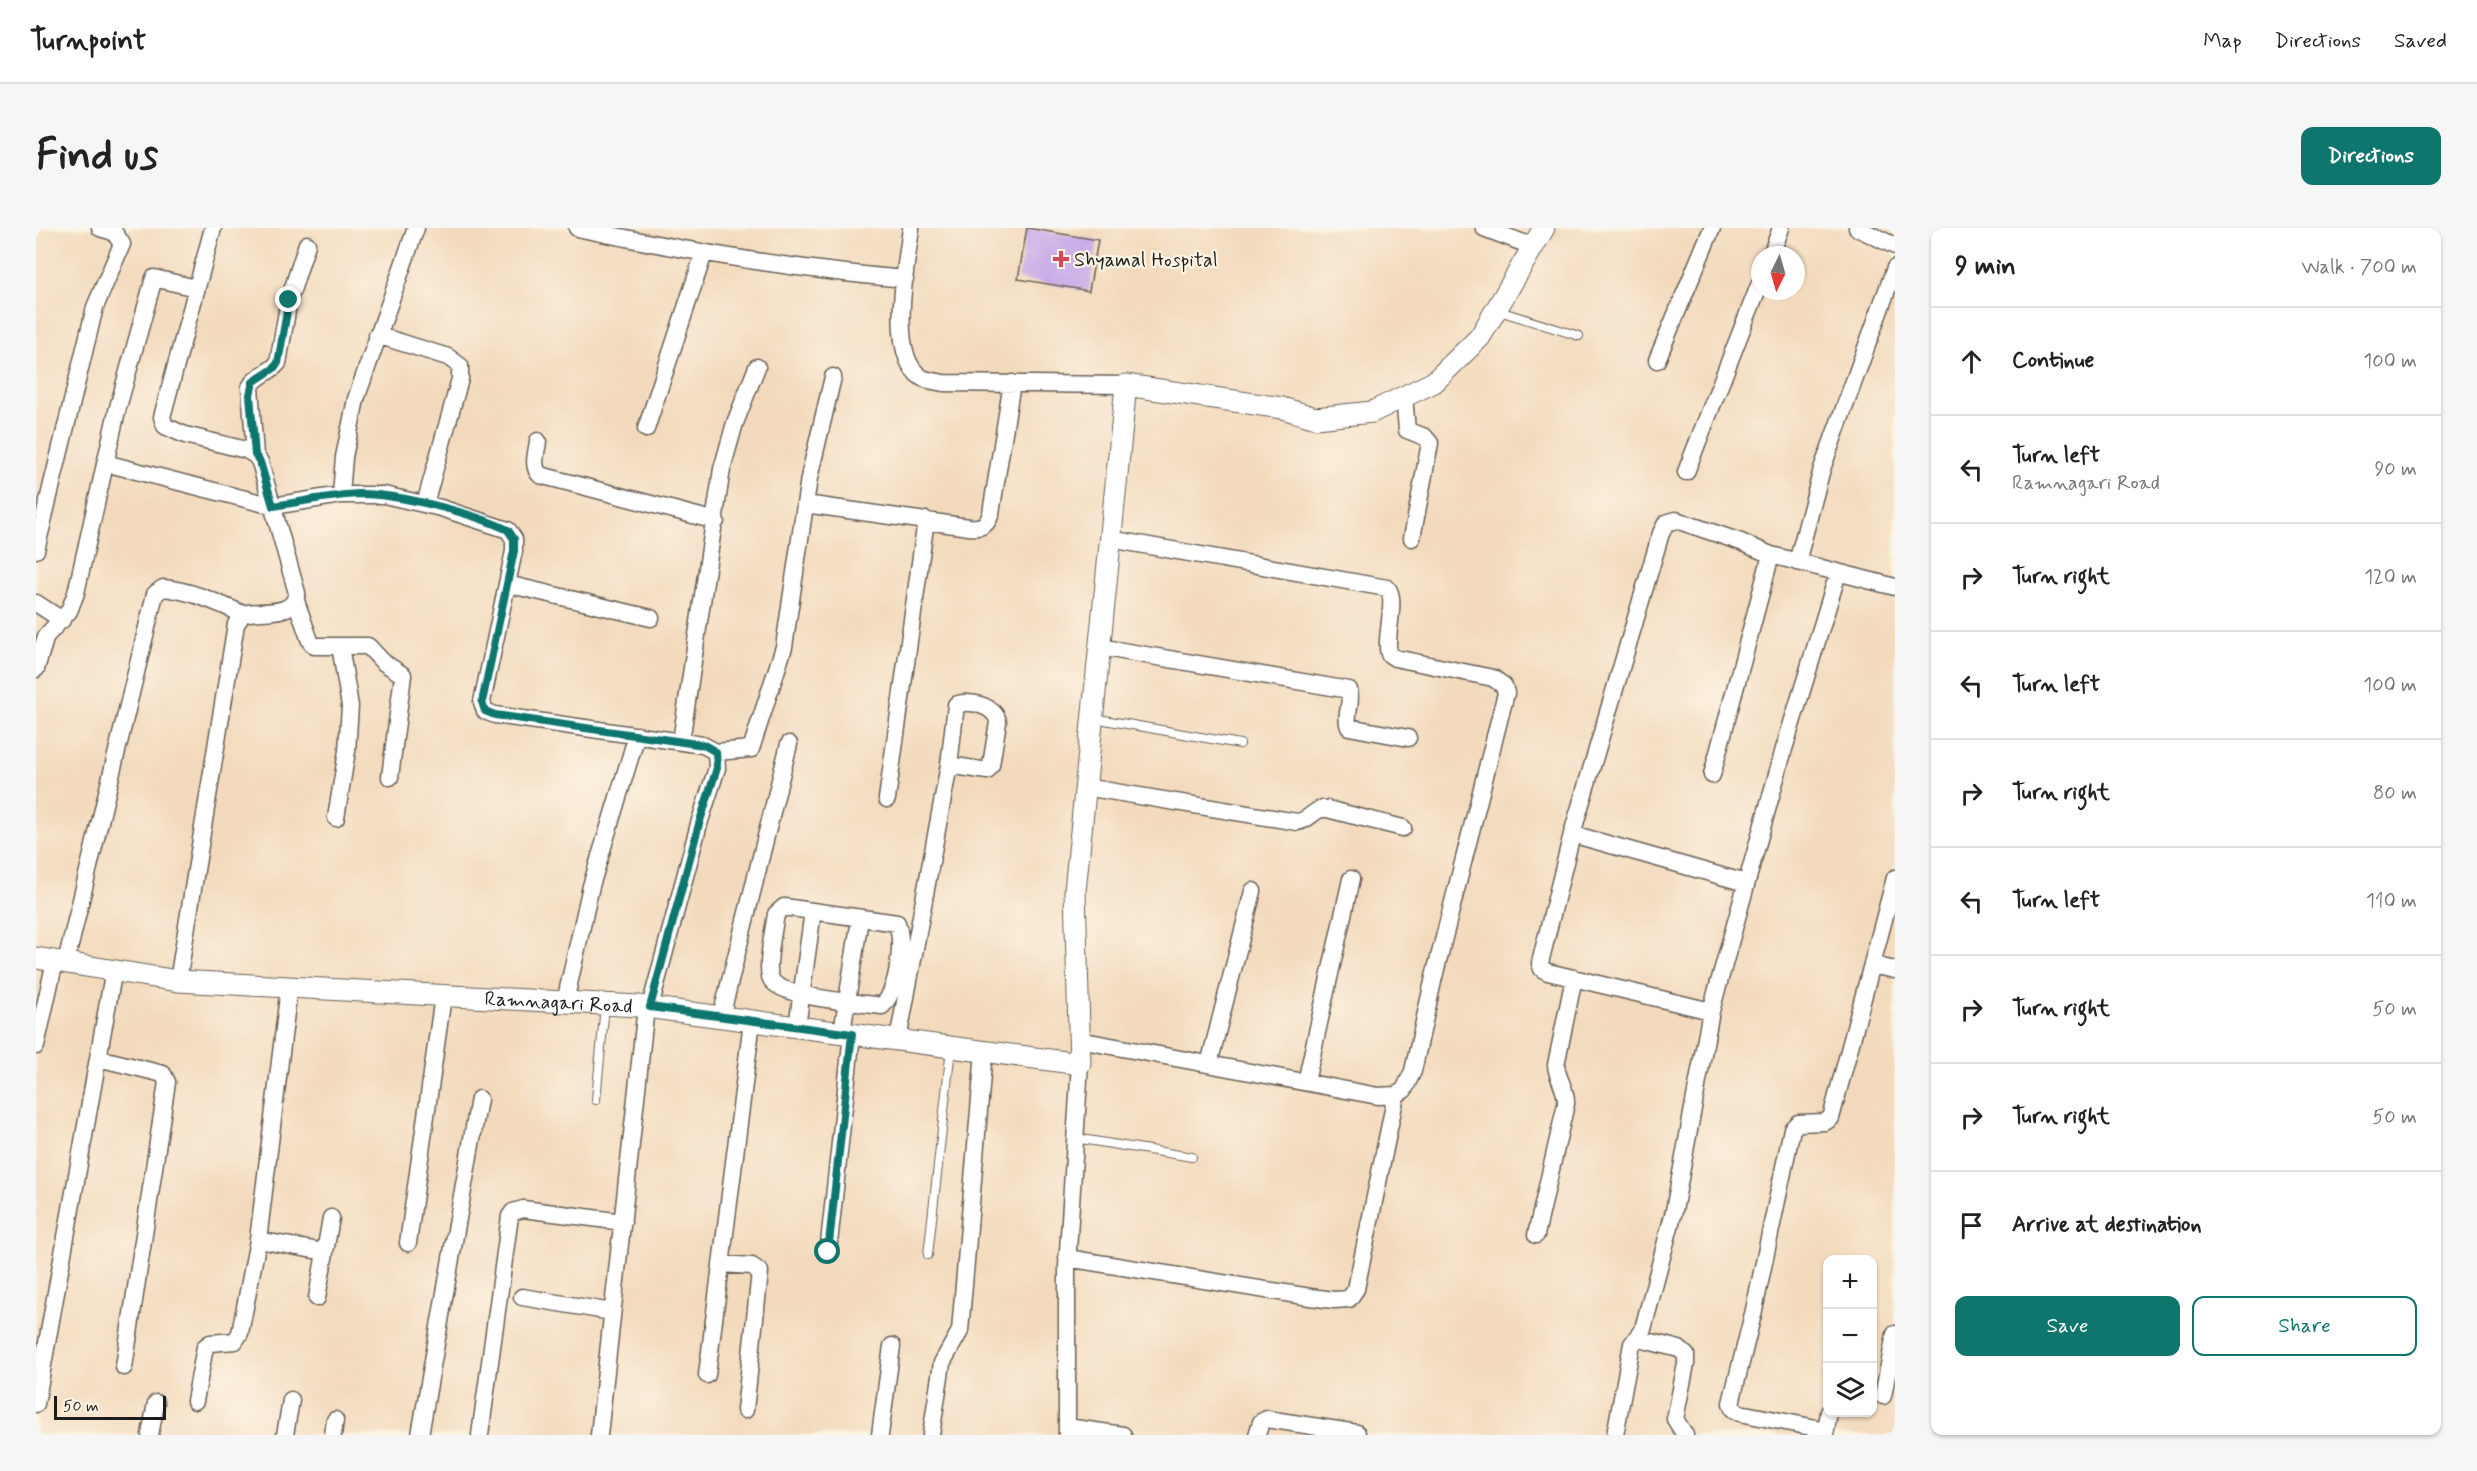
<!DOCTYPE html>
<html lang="en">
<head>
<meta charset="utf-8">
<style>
	:root { --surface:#fff; --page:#f6f6f6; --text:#222; --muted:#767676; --line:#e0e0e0; --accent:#0f766e }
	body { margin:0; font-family:Mynerve,sans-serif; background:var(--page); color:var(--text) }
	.controls { position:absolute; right:18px; bottom:18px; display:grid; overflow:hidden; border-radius:12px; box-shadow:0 2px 4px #0004 }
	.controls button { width:54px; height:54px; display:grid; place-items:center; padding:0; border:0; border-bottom:2px solid var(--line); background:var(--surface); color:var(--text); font:30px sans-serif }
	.compass { position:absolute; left:1715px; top:18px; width:54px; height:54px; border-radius:50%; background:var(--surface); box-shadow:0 2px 4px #0004; rotate:185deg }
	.scale { position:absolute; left:18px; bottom:15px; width:112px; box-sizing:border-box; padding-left:6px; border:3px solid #1c1c1c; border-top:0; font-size:16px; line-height:21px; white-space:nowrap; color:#1c1c1c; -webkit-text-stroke:4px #fcf5e5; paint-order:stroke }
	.stop { position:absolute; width:18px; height:18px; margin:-14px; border:4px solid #0f766e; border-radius:50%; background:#fff }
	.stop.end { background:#0f766e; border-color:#fff; box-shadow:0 2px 6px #0008 }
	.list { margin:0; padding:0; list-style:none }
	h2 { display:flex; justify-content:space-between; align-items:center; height:78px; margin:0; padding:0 24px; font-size:26px }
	h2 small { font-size:20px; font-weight:400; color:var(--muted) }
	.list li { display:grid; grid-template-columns:39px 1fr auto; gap:18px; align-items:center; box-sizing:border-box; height:108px; padding:0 24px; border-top:2px solid var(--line) }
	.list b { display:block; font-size:22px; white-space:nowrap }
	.list p { margin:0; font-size:20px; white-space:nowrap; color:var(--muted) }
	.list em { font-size:20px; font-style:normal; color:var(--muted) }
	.actions { display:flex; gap:12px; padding:18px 24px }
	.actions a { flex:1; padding:14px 0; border:2px solid var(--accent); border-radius:12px; text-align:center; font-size:21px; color:var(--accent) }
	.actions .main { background:var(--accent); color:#fff }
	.icon { flex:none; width:33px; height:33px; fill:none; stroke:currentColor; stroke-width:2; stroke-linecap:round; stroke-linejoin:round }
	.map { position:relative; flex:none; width:1859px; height:1207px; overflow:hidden; border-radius:12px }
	header { display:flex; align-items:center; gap:36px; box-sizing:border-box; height:84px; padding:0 30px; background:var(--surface); border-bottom:2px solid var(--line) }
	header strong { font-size:28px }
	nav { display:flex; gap:33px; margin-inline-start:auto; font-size:21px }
	.intro { display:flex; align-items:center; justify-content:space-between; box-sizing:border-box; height:144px; padding:0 36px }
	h1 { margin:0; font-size:42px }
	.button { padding:15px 27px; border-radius:12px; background:var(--accent); color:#fff; font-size:21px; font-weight:700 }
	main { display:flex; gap:36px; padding:0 36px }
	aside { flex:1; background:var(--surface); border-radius:12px; box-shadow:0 2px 4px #0004 }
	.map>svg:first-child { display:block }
</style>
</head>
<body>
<header>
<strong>Turnpoint</strong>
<nav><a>Map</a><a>Directions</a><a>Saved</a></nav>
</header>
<div class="intro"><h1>Find us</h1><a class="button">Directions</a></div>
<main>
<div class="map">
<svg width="1859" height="1207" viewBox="0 0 1859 1207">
	<rect width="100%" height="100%" fill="#fcf5e5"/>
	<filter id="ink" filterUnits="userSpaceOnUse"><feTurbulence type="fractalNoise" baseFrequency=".0167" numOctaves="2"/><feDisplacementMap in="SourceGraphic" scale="12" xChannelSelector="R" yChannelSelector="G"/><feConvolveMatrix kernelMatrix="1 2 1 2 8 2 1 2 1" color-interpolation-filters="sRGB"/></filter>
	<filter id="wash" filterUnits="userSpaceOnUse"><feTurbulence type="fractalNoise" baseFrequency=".008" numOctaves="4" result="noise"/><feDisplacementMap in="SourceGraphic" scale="24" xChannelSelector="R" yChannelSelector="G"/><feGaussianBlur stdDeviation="1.35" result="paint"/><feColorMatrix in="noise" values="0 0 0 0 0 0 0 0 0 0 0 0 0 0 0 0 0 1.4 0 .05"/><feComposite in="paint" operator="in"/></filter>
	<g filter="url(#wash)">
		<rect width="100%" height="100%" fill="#f3dabd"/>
		<g id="blocks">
			<path fill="#c6a9e8" d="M991,0l71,12 -9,51 -71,-12z"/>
		</g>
	</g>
	<g filter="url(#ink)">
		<use href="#blocks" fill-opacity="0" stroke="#675e54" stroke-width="1.5"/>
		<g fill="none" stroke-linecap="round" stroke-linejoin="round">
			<g stroke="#675e54" stroke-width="10">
				<path id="service" d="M1460,82l83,26
					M1057,490l147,26
					M560,872l9,-95
					M1039,910l117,19
					M892,1027l23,-207"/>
			</g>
			<g stroke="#675e54" stroke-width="19">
				<path id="minor" d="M541,0c108,23 218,42 328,51
					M875,0c-4,35 -24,127 10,149 5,4 16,4 22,6l183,2
					M1448,0l50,19
					M1821,0l38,18
					M1735,27l10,-27
					M341,107l71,22 12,9v13l-35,125
					M1621,132l55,-132
					M1368,168l3,34 18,7 5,6 -18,95
					M610,201l58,-176
					M502,213c-1,11 -7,25 2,34l176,46
					M219,227l-5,-68c6,-12 20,-14 28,-24l11,-63 18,-56
					M69,235l168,43 68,-11h43l57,13 67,22 6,9v12l-32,151 3,9 10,4 208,30 13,7 1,16 -18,56 -49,183
					M1650,244l74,-189
					M305,267l3,-38 12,-58 60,-171
					M769,276l164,23c13,1 18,-1 22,-14l21,-130
					M0,322l59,-243 27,-63 -8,-12 -14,-4
					M1761,334l25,-93 73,-201
					M471,356l144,34
					M260,373l14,40 4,5h54l15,16 20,13 -13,102
					M0,375l26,17
					M1063,419l250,43c4,13 -5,25 0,37l59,11
					M0,441l10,-33 23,-25 7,-18 41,-182 37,-133 42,10
					M645,513l41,-272 13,-46 22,-56
					M680,524l35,-3 33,-102 25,-169 24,-101
					M1676,547l59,-220
					M1049,559l212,35c13,-1 17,-15 30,-13l76,19
					M851,571l39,-279
					M300,590l11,-67 3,-45 -10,-60
					M1536,606l174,49
					M748,679l113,16c7,20 1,67 -15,83 -21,-3 -102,-8 -111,-27 -6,-11 3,-51 5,-65z
					M30,734l89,-368 8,-6c27,2 55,15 80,26
					M1837,737l22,5
					M142,753l58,-357 7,-10c19,-5 50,4 54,-21l-37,-131 -5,-7 -9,-5 -61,-15 -20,-9 -3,-9 51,-189
					M529,774l26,-116 46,-151
					M1675,783l-163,-39 -6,-3 -2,-6 32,-129 89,-301 5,-10 10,-3 65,22 30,13 124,32
					M685,789l68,-273
					M761,799l16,-116
					M806,804l18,-113
					M862,812l51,-275 7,-60c13,-6 40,1 42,17l-7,43 -4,6 -38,-6
					M1043,812l299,56 18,-1 8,-5 9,-19 21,-94 72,-284 -2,-7 -11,-8 -98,-20 -6,-4c-5,-16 9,-56 -2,-66l-277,-49
					M0,818l19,-85
					M62,830l65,16 4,8 -43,285
					M1173,836l44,-173
					M1270,854l45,-203
					M1500,1007l30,-131c1,-15 -9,-25 -10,-39l18,-87
					M222,1012l67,12
					M372,1015l35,-247
					M792,1024l24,-218
					M1031,1030l243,39 24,3 15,-1 7,-10 40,-194
					M685,1036l31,2 8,6 -15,138
					M486,1069l90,15
					M281,1070l14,-80
					M1600,1110l43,11 7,6v9l-11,55 10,16
					M671,1147l45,-354
					M1847,1168l12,-62
					M159,1173l10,-54 5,-4 25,-2 5,-8 18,-93 31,-252
					M0,1176l78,-435
					M1031,1199l56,8
					M1790,1202l-86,-17 -7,-4 -2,-6 23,-93 38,-181 6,-6 27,-1 6,-4 64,-240
					M114,1207l6,-32
					M249,1207l6,-35
					M297,1207l2,-15
					M384,1207l59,-336
					M444,1207l30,-219 3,-4 10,-3 100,13
					M563,1207l47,-428
					M844,1207l12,-89
					M895,1207l11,-72 18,-32 24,-279
					M1031,1207v-169l13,-202
					M1221,1207l4,-13 6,-3 90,14
					M1579,1207l17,-91 11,-15 31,-118 37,-200 73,-262 54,-176
					M1789,1207l4,-23"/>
			</g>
			<g stroke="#675e54" stroke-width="23">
				<g id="tertiary">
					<path id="s1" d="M0,730l142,23 460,25 442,58 -5,-173 51,-506 156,23 34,10 56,-6 62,-30 46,-45 64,-109"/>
				</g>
			</g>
			<use href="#service" stroke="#fff" stroke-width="8"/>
			<use href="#minor" stroke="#fff" stroke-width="16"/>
			<use href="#tertiary" stroke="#fff" stroke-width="21"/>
		</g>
	</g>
	<g fill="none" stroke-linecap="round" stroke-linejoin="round" filter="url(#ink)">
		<path stroke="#0f766e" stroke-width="8" d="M253,72l-11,63 -5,6 -20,13 -3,13 5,60 5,7 13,44c29,-4 58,-11 87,-12 39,0 113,19 148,36l6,9v12l-32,151 3,9 10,4 209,30 12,7 1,16 -18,56 -49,183 202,27 -24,218"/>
	</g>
	<path fill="#d1495b" stroke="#fcf5e5" stroke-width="2" d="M1022 22h6v6h6v6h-6v6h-6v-6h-6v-6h6z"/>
	<g text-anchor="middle" stroke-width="4.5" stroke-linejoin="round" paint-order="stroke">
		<g font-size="20" fill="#1c1c1c" stroke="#fcf5e5" text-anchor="start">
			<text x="1038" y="38">Shyamal Hospital</text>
		</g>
		<g font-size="20" fill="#1c1c1c" stroke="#fcf5e5">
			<text dy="7" stroke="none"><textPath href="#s1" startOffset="525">Ramnagari Road</textPath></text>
		</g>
	</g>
</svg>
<div class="controls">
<button>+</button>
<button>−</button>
<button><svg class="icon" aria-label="layers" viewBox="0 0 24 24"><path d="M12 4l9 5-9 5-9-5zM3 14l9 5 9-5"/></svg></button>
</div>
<svg class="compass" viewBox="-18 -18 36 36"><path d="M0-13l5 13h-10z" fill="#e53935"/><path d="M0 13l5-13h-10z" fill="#767676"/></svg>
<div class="scale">50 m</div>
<div class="stop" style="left:792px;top:1024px"></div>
<div class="stop end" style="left:253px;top:72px"></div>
</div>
<aside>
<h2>9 min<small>Walk · 700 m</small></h2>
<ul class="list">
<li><svg class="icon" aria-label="ahead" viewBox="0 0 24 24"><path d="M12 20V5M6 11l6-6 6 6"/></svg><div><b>Continue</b></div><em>100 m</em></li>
<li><svg class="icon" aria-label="left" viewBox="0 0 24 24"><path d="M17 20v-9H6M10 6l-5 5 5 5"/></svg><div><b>Turn left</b><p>Ramnagari Road</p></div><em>90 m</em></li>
<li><svg class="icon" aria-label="right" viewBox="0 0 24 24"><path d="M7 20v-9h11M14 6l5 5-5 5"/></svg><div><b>Turn right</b></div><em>120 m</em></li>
<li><svg class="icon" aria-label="left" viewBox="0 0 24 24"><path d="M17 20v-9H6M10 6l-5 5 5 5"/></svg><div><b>Turn left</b></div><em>100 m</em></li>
<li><svg class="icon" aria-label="right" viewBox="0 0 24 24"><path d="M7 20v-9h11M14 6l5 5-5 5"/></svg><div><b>Turn right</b></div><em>80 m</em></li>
<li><svg class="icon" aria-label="left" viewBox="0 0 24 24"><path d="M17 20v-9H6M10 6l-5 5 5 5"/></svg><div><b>Turn left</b></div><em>110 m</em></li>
<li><svg class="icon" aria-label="right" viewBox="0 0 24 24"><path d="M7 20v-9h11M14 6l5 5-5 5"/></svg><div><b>Turn right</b></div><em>50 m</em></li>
<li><svg class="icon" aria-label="right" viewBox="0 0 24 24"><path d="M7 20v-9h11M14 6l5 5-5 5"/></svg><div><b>Turn right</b></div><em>50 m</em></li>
<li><svg class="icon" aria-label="arrive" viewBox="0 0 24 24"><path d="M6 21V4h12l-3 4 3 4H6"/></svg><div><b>Arrive at destination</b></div></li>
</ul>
<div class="actions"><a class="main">Save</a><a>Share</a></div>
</aside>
</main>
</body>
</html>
